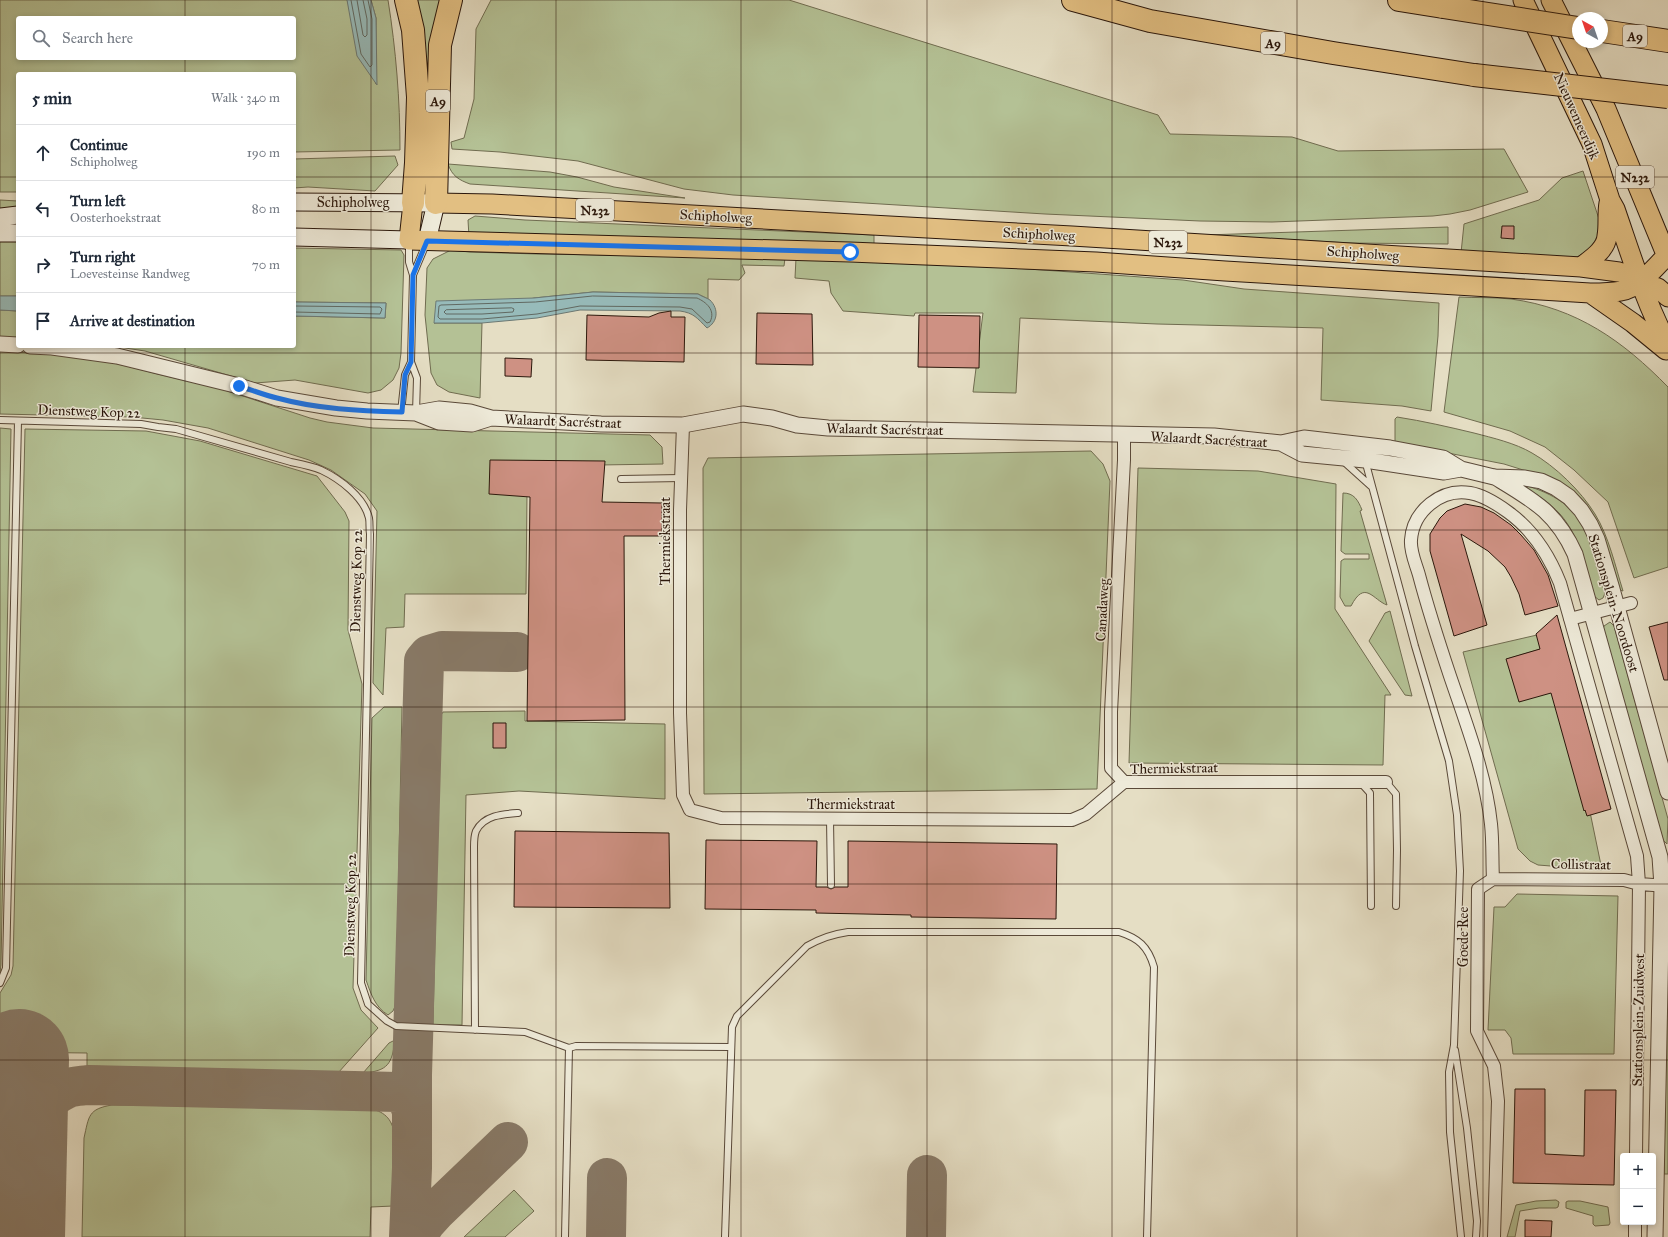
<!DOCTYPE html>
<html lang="en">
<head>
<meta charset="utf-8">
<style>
	:root { --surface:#fff; --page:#f6f6f7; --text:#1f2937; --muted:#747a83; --line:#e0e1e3 }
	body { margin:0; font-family:"IM FELL Great Primer",serif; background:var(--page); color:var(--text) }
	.controls { position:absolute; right:12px; bottom:12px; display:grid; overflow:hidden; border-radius:4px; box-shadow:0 2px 6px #0003 }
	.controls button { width:36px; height:36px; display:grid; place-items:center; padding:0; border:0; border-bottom:1px solid var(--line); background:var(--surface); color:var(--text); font:20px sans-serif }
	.compass { position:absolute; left:1572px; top:12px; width:36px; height:36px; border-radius:50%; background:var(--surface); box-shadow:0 2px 6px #0003; rotate:320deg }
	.stop { position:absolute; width:12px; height:12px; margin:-9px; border:3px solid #1a73e8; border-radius:50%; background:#fff }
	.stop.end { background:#1a73e8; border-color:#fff; box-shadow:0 1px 4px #0008 }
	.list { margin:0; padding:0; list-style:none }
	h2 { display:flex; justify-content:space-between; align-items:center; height:52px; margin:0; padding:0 16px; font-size:17px }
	h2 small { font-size:13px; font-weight:400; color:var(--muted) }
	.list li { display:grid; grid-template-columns:26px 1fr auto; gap:12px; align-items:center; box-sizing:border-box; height:56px; padding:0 16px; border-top:1px solid var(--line) }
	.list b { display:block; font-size:15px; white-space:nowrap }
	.list p { margin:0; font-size:13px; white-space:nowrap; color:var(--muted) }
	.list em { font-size:13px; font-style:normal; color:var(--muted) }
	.icon { flex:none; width:22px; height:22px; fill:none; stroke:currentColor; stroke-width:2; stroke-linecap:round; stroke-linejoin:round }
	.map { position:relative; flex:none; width:1668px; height:1237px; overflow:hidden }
	.search { position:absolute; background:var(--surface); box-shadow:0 2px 6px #0003; left:16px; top:16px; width:280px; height:44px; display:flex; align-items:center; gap:10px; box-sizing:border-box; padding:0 14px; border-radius:4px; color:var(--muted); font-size:15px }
	.panel { position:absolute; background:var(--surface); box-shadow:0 2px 6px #0003; left:16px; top:72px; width:280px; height:276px; border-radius:4px }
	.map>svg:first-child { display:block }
</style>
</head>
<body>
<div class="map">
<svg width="1668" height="1237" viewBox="0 0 1668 1237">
	<rect width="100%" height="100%" fill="#e5dec4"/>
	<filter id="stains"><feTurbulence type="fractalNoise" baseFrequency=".005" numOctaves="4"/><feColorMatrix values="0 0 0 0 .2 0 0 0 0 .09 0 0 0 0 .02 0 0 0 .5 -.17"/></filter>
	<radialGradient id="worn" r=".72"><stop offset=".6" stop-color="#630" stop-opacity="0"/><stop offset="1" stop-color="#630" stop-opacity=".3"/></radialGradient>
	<path fill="#b4c195" stroke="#706c50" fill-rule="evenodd" d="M0,0h347l29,84v-66l-5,-18h17c8,50 12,100 12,150l-106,2v-78h-276v118h-18zM18,18h276v40h-276z
		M415,0h28l-14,80z
		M491,0h298l369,115 12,19 122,3 46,14 166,-2 24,43 -58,18 -20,4 -17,2 -161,6 -72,-1 -155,-7 -312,-19 -49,-6 -106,-28 -78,-9 -48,-3 -1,-7 13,-4 10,-39 2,-70z
		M395,156l3,9 -23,26 -67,-4 -14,1v-29z
		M448,164l102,8 27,5 37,10 71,11 -215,-14c-11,-4 -18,-8 -22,-20z
		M1583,171l19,57c-7,14 -12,22 -25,29l-116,-4 3,-29 75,-24 23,-22z
		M0,200l18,1v9l-18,1z
		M475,216l50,4 349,15v9l-405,-7 -1,-17z
		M1448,227v17l-97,-1 -146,-8z
		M0,239h18v57h-18z
		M294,248l107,2 3,5 -3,98 -2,15 -6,12 -12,10 -13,3 -73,-13 -40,3 -110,-32 -33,-5h182v-30l91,2 1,-15 -92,-1z
		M451,250l19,2 67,2 248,4 -1,8 -42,-1 3,8 -6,7 -31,-1v20l-10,-5 -105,-2 -59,6 -100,25h48l-2,75 -31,-6 -12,-7 -6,-12 -6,-58 2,-47 6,-9z
		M796,258l120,3 267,19 61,9 195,14 -1,33 -7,75 -29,-5 -81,-6 2,-72 -166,-4 -137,-6 -4,75 -43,-1 10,-79h-68l-1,3 -71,-5 -12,-18 -2,-12 -34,-3z
		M1459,297c17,1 35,0 52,2 66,9 112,42 157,88v180l-34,11 -26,-76 -34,-32 -29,-23 -35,-16 -66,-19z
		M0,310l18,1v27l-18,-1z
		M0,351c27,2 56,3 83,6 41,6 81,21 123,27l104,34 17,4 46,6 277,7 12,12 1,17 -64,1 -72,28 -1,101h-121l-1,33 -18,1 -3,67 -10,-12 4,-172 -12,-17 -34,-24 -22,-10 -101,-32 -45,-8 -31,-3 -132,-3z
		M1397,417c26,4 52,10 77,16 19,5 41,10 58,20 23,13 49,38 63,61 14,23 20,51 28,77l-7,-2 -26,-74 -54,-41 -32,-10 -107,-21 -2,-2v-22z
		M0,428l11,1 -10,536 -1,7z
		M25,429l121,2 54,10 117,35 28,36 4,9 -1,109 14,54 -9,304 8,22 17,18 -40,45 -251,-7v-13l-87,-1v-59l11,-18 2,-9z
		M1091,451l12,13 7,17 -13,308 -393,5 -1,-326 5,-10z
		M1138,468l120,3 78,13 -1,125 56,86h-6l-2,70 -254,-2z
		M1524,485c63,18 65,51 81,108l-2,5 -4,2 -5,-4c-8,-28 -14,-59 -34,-82 -11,-12 -24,-20 -37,-28z
		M1343,493c11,0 15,7 19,17l-2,1 27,94c-14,-5 -22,-26 -36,1h-6l-5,-9 1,-36 3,-2h25v-5h-24l-4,-3z
		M1390,611l22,85 -7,-1 -36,-54 16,-28z
		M1610,622l4,4 54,193 -1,25 -4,-4 -60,-211 1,-3z
		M1537,635l4,14 -34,10 11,38 35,-9 37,124 12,58 -64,-5 -8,-4 -12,-12 -55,-197z
		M384,707h18l-6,297 -3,7 -5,4c-13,-8 -17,-21 -22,-35l6,-262z
		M525,711v10l140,3v75l-146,-8 -53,4 -4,230h-29l7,-308 3,-5z
		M1517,894l101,2 -4,158h-101l-2,-16 -6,-8h-17l6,-123h11z
		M1668,908v266h-4z
		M395,1040c-3,24 -7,31 -32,33l26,-30z
		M112,1105l254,3c15,2 25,8 28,24l-1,74 -22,1 -1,30h-288l2,-99c5,-22 4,-29 28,-33z
		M514,1190l20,21 -29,26h-41z
		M1556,1200l3,2 -1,5 -2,1h-17l-19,3 -5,26h-8l9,-32 20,-4z
		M1568,1201h12l28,6 2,16 -1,2 -14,1 -2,-2v-8l-27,-8v-6z"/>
	<path fill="#97bbba" stroke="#6c7974" d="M347,0h24l5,18 1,67 -20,-29z
		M593,292l105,2c3,2 9,4 12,6 9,9 8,22 -3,28 -10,-10 -13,-15 -27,-17l-100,-1 -43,8 -55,5h-48l2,-22 98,-3z
		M0,296h18v15l-18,-1z
		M294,302l92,1 -1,15 -91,-2z"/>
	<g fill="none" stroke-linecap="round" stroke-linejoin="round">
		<path stroke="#616962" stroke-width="1" d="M351,0l10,54 9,13 2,-2v-46l-4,-19
			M357,0l6,35 2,2 2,-2v-16l-4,-19
			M593,296l104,2c9,4 19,12 13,24l-3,1 -15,-14 -12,-2 -100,-1 -43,8 -55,5h-42l-2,-2 1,-11 2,-1 94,-3z
			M294,306l86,1 2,2 -2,5 -86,-2
			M512,308l2,1 -1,3 -31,2h-36l-2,-2 2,-2z"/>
		<path stroke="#887a68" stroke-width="40" d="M17,1144c12,-22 25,-44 49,-55 6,-3 15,-3 22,-4l310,7 10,8 4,11
			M409,1237l3,-69v-93l12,-414 5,-6 13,-4 75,1
			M416,1237l10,-15 10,-11 72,-69
			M606,1237l1,-59
			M926,1237l1,-62"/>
		<path stroke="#887a68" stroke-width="100" d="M15,1237l4,-178"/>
	</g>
	<path fill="#ce9183" stroke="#2b170b" d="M1502,226h12v13l-13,-1z
		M671,311v6h14l-1,45 -98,-2 1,-45 62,2 10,-4z
		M757,313l55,1 1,51 -57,-1z
		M919,315l61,1 -1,52 -61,-1z
		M505,358l27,1 -1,18 -26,-1z
		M490,460l115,1 -3,41 60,1v33h-38l1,184 -98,1 3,-224 -41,-3z
		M1465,504l16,3 13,6 17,12 10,10 13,15 14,25 10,31 -33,9 -6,-21 -8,-17 -6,-10 -17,-16 -27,-17 26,91 -33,11 -24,-85v-17l10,-16 7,-7z
		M1557,615l54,194 -24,7 -2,-6 -1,1 -33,-118 -32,9 -13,-43 34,-10 -4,-15z
		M1668,622v58h-4l-15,-53z
		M493,723h13v25h-13z
		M515,831l154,2 1,75 -156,-1z
		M706,840l111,1 -1,46h11l4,2 4,-2h13v-46l209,3 -1,75 -145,-2v-2l-95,-2v-3l-111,-1z
		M1515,1089h30v65l39,2 1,-66h31l-2,95 -101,-2z
		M1525,1220l27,1 -1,16h-26z"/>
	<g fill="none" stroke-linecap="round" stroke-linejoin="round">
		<g stroke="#5a4939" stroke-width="8">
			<path id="service" d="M409,242v20l4,13 -2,87 6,16 -1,35
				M413,275l13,-31
				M401,412l4,-37 6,-13
				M0,420l141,4 17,3 18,2 115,33c10,2 21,4 30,8 19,9 43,27 48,48 1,5 0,11 1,16l-9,449 7,21 19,17 9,5 129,6 44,16 7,-2 154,1
				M1342,460l30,27
				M1365,460l50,186 34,115 8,54 3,56 -6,174 -5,27 1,60 11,105
				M621,479l60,-1
				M1386,782l10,12 1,56 -1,56
				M1361,783l9,10 1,113
				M830,819l1,66
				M0,983l6,-15 12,-547
				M475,1030l-1,-183c0,-5 0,-11 2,-16 8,-16 27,-17 42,-18
				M1455,1050l12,78 10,93 -1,16
				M565,1237l4,-189
				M725,1237l7,-210 5,-11 70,-70c14,-8 26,-12 41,-14h271c19,6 29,14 35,35l-7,270"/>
		</g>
		<g stroke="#5a4939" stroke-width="14">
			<path id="minor" d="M683,425l-3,85v203l3,82 7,15 31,8 351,2 14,-6 38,-32h262
				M1124,434v26l-13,252v56l13,14
				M1570,619l61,-16
				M1493,879c-1,-18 0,-37 -2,-55 -5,-49 -25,-101 -41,-148 -11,-33 -22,-67 -31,-101 -3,-11 -9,-23 -8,-35 2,-29 30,-52 59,-47 13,2 27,11 38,19 25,18 41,43 52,71l77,273 2,28 -3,272
				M1493,879l-15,10 -1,142 17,35 4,35 -4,136
				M1493,879l131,1 15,4 29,2
				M1635,1237v-15"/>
		</g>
		<g stroke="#5a4939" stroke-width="17">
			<path id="tertiary" d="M0,344l18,1
				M30,346l22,1 65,9 122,30 38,12 59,10 31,3 49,2 23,-4 31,3 21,6 110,6 82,1 60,-11 29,4 25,7 31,3 386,8 67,7 23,-5 86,10 53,10 18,11 33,8 31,1 16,3 15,7 13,9 12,13 9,14 7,15 15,50 56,203
				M416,413l23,9 33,2 19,-6
				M1281,443l21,11 63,6 79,12 17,-3
				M1495,477c38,23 61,35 80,77l85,303 2,29 -7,351"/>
		</g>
		<g stroke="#2b170b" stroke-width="19">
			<path id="secondary" d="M294,202l142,1 -9,38
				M0,217l18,-2
				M0,233h18
				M294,237l115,3"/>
		</g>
		<g stroke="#2b170b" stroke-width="21">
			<path id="primary" d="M1523,0l69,144 18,56 5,9c16,46 30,93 53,136
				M1551,0l55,109 62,150
				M413,203l-4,37 441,12 246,10 129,9 365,22c10,0 21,0 31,-2 17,-3 34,-23 46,-36
				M436,203l56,1 580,32 509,31 38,5 10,3 11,6 18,7 10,9
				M1581,267c10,-8 25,-17 26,-31 2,-11 0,-22 2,-33
				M1590,293l43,30 33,27"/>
		</g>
		<g stroke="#2b170b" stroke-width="24">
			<path id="motorway" d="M406,0l7,30 5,67 -2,66 -3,40
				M1073,0l77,21 183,32 141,22
				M1399,0l44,7
				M1602,31l66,10
				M436,203l4,-158 11,-45"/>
		</g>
		<use href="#service" stroke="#eeead9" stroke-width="6"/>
		<use href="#minor" stroke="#eeead9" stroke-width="12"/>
		<use href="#tertiary" stroke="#eeead9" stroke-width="15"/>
		<use href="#secondary" stroke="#eeead9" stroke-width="17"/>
		<use href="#primary" stroke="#e2bf82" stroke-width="19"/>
		<use href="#motorway" stroke="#e2bf82" stroke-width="22"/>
		<g stroke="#2b170b" stroke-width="24" stroke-linecap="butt">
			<path id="motorway-bridge" d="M1443,7l135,21
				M1474,75l194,22"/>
		</g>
		<use href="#motorway-bridge" stroke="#e2bf82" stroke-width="22"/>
	</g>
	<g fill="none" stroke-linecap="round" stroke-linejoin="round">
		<path stroke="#1a73e8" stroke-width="5" d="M239,386c13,4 25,9 38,12 40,11 83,13 125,14l3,-37 6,-13 2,-87 14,-34 423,11"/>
	</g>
	<path fill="none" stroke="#2b170b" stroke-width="1" stroke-opacity="0.55" d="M185,0v18M371,0v1237M556,0v1237M741,0v1237M927,0v1237M1112,0v1237M1297,0v1237M1483,0v1237M185,58v16M0,177h18M294,177h1374M185,346v891M0,353h1668M0,530h1668M0,707h1668M0,884h1668M0,1060h1668"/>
	<g text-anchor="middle" stroke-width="3" stroke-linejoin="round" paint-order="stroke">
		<g fill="#eeead9" stroke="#665649" stroke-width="1">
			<rect x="1623" y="25" width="24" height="22" rx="3"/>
			<rect x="1261" y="32" width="24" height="22" rx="3"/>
			<rect x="426" y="90" width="24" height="22" rx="3"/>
			<rect x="1616" y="166" width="38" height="22" rx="3"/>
			<rect x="576" y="199" width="38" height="22" rx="3"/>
			<rect x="1149" y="231" width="38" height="22" rx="3"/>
		</g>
		<g font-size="13" font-weight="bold" fill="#2b170b">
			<text x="1635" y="41">A9</text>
			<text x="1273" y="48">A9</text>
			<text x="438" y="106">A9</text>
			<text x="1635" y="182">N232</text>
			<text x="595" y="215">N232</text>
			<text x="1168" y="247">N232</text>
		</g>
		<g font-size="14" fill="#2b170b" stroke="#eeead9">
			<text transform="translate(1577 116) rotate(66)" y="5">Nieuwemeerdijk</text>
			<text x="353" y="207">Schipholweg</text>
			<text transform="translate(716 216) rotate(3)" y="5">Schipholweg</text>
			<text transform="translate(1039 234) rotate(3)" y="5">Schipholweg</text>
			<text transform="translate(1363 253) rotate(4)" y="5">Schipholweg</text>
			<text transform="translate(89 411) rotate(2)" y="5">Dienstweg Kop 22</text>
			<text transform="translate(563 421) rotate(2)" y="5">Walaardt Sacréstraat</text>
			<text transform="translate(885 429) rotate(1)" y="5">Walaardt Sacréstraat</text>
			<text transform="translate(1209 439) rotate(3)" y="5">Walaardt Sacréstraat</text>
			<text transform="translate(665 541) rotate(-90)" y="5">Thermiekstraat</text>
			<text transform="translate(356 581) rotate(-89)" y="5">Dienstweg Kop 22</text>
			<text transform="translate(1614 603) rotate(73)" y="5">Stationsplein-Noordoost</text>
			<text transform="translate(1102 610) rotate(-87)" y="5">Canadaweg</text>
			<text transform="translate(1174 768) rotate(-1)" y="5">Thermiekstraat</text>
			<text x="851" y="809">Thermiekstraat</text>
			<text transform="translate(1581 864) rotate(1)" y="5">Collistraat</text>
			<text transform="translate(350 905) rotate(-89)" y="5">Dienstweg Kop 22</text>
			<text transform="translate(1463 937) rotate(-90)" y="5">Goede Ree</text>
			<text transform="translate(1638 1020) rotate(-89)" y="5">Stationsplein-Zuidwest</text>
		</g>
	</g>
	<rect width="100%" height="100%" filter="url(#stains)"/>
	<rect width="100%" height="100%" fill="url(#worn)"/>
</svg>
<div class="controls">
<button>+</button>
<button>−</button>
</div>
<svg class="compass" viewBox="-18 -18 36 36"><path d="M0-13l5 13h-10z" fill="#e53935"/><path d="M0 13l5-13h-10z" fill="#747a83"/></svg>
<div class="stop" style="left:850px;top:252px"></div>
<div class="stop end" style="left:239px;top:386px"></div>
<div class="search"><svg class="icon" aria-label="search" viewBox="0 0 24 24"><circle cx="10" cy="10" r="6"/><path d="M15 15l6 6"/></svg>Search here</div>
<section class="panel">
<h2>5 min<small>Walk · 340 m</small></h2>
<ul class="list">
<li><svg class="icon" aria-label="ahead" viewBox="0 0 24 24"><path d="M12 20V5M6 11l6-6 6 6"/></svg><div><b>Continue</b><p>Schipholweg</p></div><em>190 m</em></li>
<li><svg class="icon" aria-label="left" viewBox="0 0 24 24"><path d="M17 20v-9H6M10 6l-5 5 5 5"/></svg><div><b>Turn left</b><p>Oosterhoekstraat</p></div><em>80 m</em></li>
<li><svg class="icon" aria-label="right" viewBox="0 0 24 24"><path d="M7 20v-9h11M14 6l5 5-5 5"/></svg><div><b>Turn right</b><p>Loevesteinse Randweg</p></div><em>70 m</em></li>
<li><svg class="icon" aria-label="arrive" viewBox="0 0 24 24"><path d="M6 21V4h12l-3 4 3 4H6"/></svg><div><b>Arrive at destination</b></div></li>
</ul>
</section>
</div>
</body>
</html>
